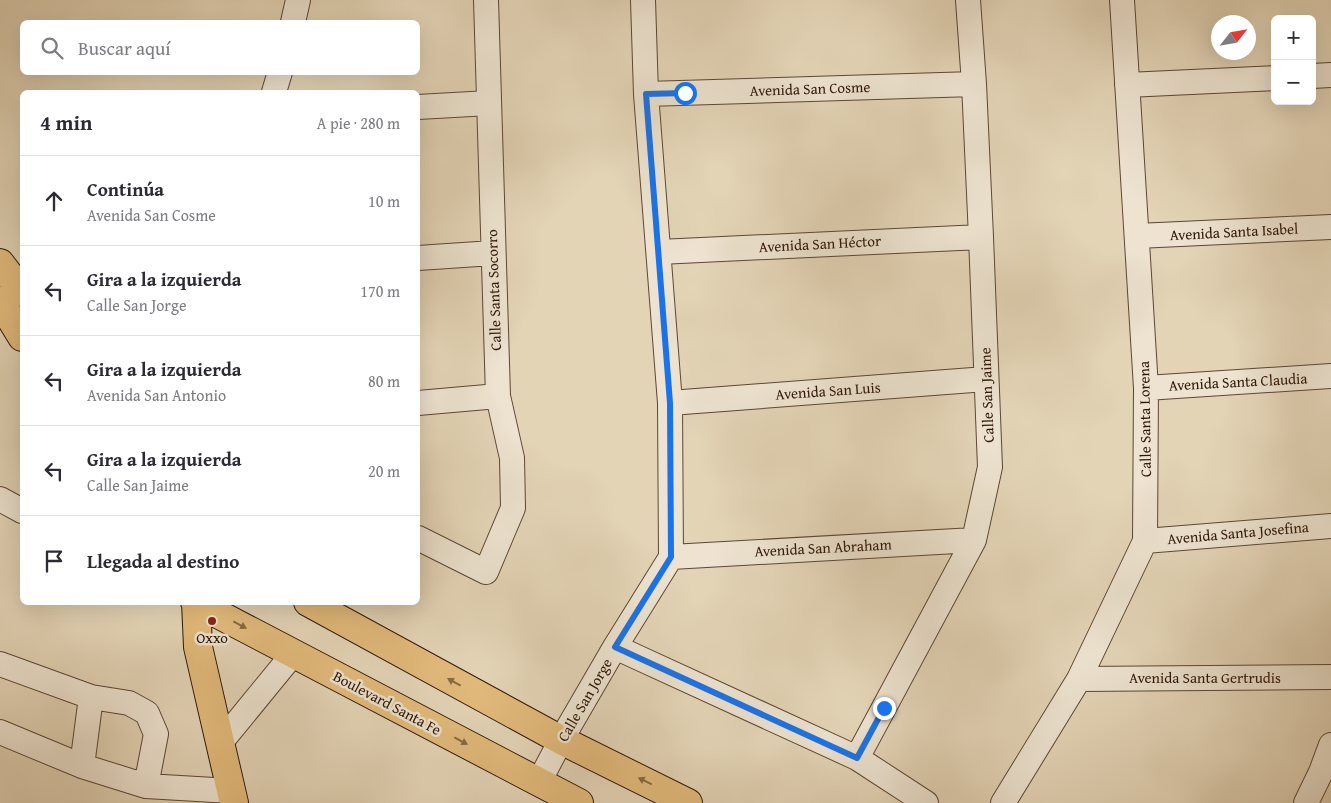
<!DOCTYPE html>
<html lang="es">
<head>
<meta charset="utf-8">
<style>
	:root { --surface:#fff; --page:#f2f2f3; --text:#2b2b33; --muted:#7c7c81; --line:#e1e1e2 }
	body { margin:0; font-family:"Gentium Book Plus",serif; background:var(--page); color:var(--text) }
	.controls { position:absolute; right:15px; top:15px; display:grid; overflow:hidden; border-radius:8px; box-shadow:0 5px 20px #0002 }
	.controls button { width:45px; height:45px; display:grid; place-items:center; padding:0; border:0; border-bottom:1px solid var(--line); background:var(--surface); color:var(--text); font:25px sans-serif }
	.compass { position:absolute; left:1211px; top:15px; width:45px; height:45px; border-radius:50%; background:var(--surface); box-shadow:0 5px 20px #0002; rotate:59deg }
	.stop { position:absolute; width:15px; height:15px; margin:-11px; border:4px solid #1a73e8; border-radius:50%; background:#fff }
	.stop.end { background:#1a73e8; border-color:#fff; box-shadow:0 1px 5px #0008 }
	.list { margin:0; padding:0; list-style:none }
	h2 { display:flex; justify-content:space-between; align-items:center; height:65px; margin:0; padding:0 20px; font-size:21px }
	h2 small { font-size:16px; font-weight:400; color:var(--muted) }
	.list li { display:grid; grid-template-columns:32px 1fr auto; gap:15px; align-items:center; box-sizing:border-box; height:90px; padding:0 20px; border-top:1px solid var(--line) }
	.list b { display:block; font-size:19px; white-space:nowrap }
	.list p { margin:0; font-size:16px; white-space:nowrap; color:var(--muted) }
	.list em { font-size:16px; font-style:normal; color:var(--muted) }
	.icon { flex:none; width:28px; height:28px; fill:none; stroke:currentColor; stroke-width:2; stroke-linecap:round; stroke-linejoin:round }
	.map { position:relative; flex:none; width:1331px; height:803px; overflow:hidden }
	.search { position:absolute; background:var(--surface); box-shadow:0 5px 20px #0002; left:20px; top:20px; width:400px; height:55px; display:flex; align-items:center; gap:12px; box-sizing:border-box; padding:0 18px; border-radius:8px; color:var(--muted); font-size:19px }
	.panel { position:absolute; background:var(--surface); box-shadow:0 5px 20px #0002; left:20px; top:90px; width:400px; height:515px; border-radius:8px }
	.map>svg:first-child { display:block }
</style>
</head>
<body>
<div class="map">
<svg width="1331" height="803" viewBox="0 0 1331 803">
	<rect width="100%" height="100%" fill="#e3d4b6"/>
	<filter id="stains"><feTurbulence type="fractalNoise" baseFrequency=".004" numOctaves="4"/><feColorMatrix values="0 0 0 0 .2 0 0 0 0 .09 0 0 0 0 .02 0 0 0 .5 -.17"/></filter>
	<radialGradient id="worn" r=".72"><stop offset=".6" stop-color="#630" stop-opacity="0"/><stop offset="1" stop-color="#630" stop-opacity=".3"/></radialGradient>
	<g fill="none" stroke-linecap="round" stroke-linejoin="round">
		<g stroke="#5c4734" stroke-width="26">
			<path id="minor" d="M293,22l5,-22
				M1312,76l19,-1
				M1127,85l148,-7
				M274,92l6,-20
				M646,94l328,-10
				M418,107l71,-4
				M1137,236l194,-9
				M659,252l322,-15
				M418,258l75,-5
				M1146,388l185,-12
				M418,403l80,-7
				M670,403l316,-24
				M0,499l22,12
				M418,538l68,34 27,-64 -1,-50 -14,-62 -12,-396
				M1145,541l186,-15
				M671,557l303,-17
				M615,647l242,111 69,45
				M0,664l91,33 38,6 18,10 9,21 -10,52
				M1079,679l252,-2
				M0,732l82,34 64,20 85,5
				M221,742l72,-88
				M857,758l117,-218 16,-73 -9,-230 -7,-153 -6,-84
				M82,766l9,-69
				M539,782l22,-42 54,-93 56,-90 -1,-154 -24,-309 -3,-94
				M1003,803l76,-124 66,-138 1,-153 -24,-388
				M1306,803l15,-31 10,-27"/>
		</g>
		<g stroke="#2f1808" stroke-width="30">
			<path id="major" d="M0,263l22,29
				M0,301l22,36
				M195,602l384,201
				M196,602l2,45 36,156
				M308,602l253,138 127,63"/>
		</g>
		<use href="#minor" stroke="#ede3d0" stroke-width="24"/>
		<use href="#major" stroke="#e2ba7b" stroke-width="28"/>
	</g>
	<defs><path id="oneway-solid" d="M-6-.8H1V-3.2L6.5 0L1 3.2V.8H-6Z" transform="scale(1.25)"/></defs>
	<g fill="#886942">
		<use href="#oneway-solid" transform="translate(240 625) rotate(28)"/>
		<use href="#oneway-solid" transform="translate(454 682) rotate(-151)"/>
		<use href="#oneway-solid" transform="translate(461 741) rotate(28)"/>
		<use href="#oneway-solid" transform="translate(645 781) rotate(-154)"/>
	</g>
	<g fill="none" stroke-linecap="round" stroke-linejoin="round">
		<path stroke="#1a73e8" stroke-width="6" d="M685,93l-39,1 24,309 1,154 -56,90 242,111 27,-50"/>
	</g>
	<circle fill="#8f2418" stroke="#ede3d0" stroke-width="2" cx="212" cy="621" r="5"/>
	<g text-anchor="middle" stroke-width="5" stroke-linejoin="round" paint-order="stroke">
		<g font-size="15" fill="#2f1808" stroke="#ede3d0">
			<text transform="translate(810 89) rotate(-2)" y="5">Avenida San Cosme</text>
			<text transform="translate(1234 232) rotate(-3)" y="5">Avenida Santa Isabel</text>
			<text transform="translate(820 244) rotate(-3)" y="5">Avenida San Héctor</text>
			<text transform="translate(494 290) rotate(-92)" y="5">Calle Santa Socorro</text>
			<text transform="translate(1238 382) rotate(-3)" y="5">Avenida Santa Claudia</text>
			<text transform="translate(828 391) rotate(-4)" y="5">Avenida San Luis</text>
			<text transform="translate(987 395) rotate(-92)" y="5">Calle San Jaime</text>
			<text transform="translate(1145 419) rotate(-91)" y="5">Calle Santa Lorena</text>
			<text transform="translate(1238 533) rotate(-5)" y="5">Avenida Santa Josefina</text>
			<text transform="translate(823 548) rotate(-3)" y="5">Avenida San Abraham</text>
			<text x="1205" y="683">Avenida Santa Gertrudis</text>
			<text transform="translate(585 700) rotate(-60)" y="5">Calle San Jorge</text>
			<text transform="translate(387 703) rotate(28)" y="5">Boulevard Santa Fe</text>
		</g>
		<g font-size="15" fill="#2f1808" stroke="#ede3d0">
			<text x="212" y="643">Oxxo</text>
		</g>
	</g>
	<rect width="100%" height="100%" filter="url(#stains)"/>
	<rect width="100%" height="100%" fill="url(#worn)"/>
</svg>
<div class="controls">
<button>+</button>
<button>−</button>
</div>
<svg class="compass" viewBox="-18 -18 36 36"><path d="M0-13l5 13h-10z" fill="#e53935"/><path d="M0 13l5-13h-10z" fill="#7c7c81"/></svg>
<div class="stop" style="left:685px;top:93px"></div>
<div class="stop end" style="left:884px;top:708px"></div>
<div class="search"><svg class="icon" aria-label="search" viewBox="0 0 24 24"><circle cx="10" cy="10" r="6"/><path d="M15 15l6 6"/></svg>Buscar aquí</div>
<section class="panel">
<h2>4 min<small>A pie · 280 m</small></h2>
<ul class="list">
<li><svg class="icon" aria-label="ahead" viewBox="0 0 24 24"><path d="M12 20V5M6 11l6-6 6 6"/></svg><div><b>Continúa</b><p>Avenida San Cosme</p></div><em>10 m</em></li>
<li><svg class="icon" aria-label="left" viewBox="0 0 24 24"><path d="M17 20v-9H6M10 6l-5 5 5 5"/></svg><div><b>Gira a la izquierda</b><p>Calle San Jorge</p></div><em>170 m</em></li>
<li><svg class="icon" aria-label="left" viewBox="0 0 24 24"><path d="M17 20v-9H6M10 6l-5 5 5 5"/></svg><div><b>Gira a la izquierda</b><p>Avenida San Antonio</p></div><em>80 m</em></li>
<li><svg class="icon" aria-label="left" viewBox="0 0 24 24"><path d="M17 20v-9H6M10 6l-5 5 5 5"/></svg><div><b>Gira a la izquierda</b><p>Calle San Jaime</p></div><em>20 m</em></li>
<li><svg class="icon" aria-label="arrive" viewBox="0 0 24 24"><path d="M6 21V4h12l-3 4 3 4H6"/></svg><div><b>Llegada al destino</b></div></li>
</ul>
</section>
</div>
</body>
</html>
